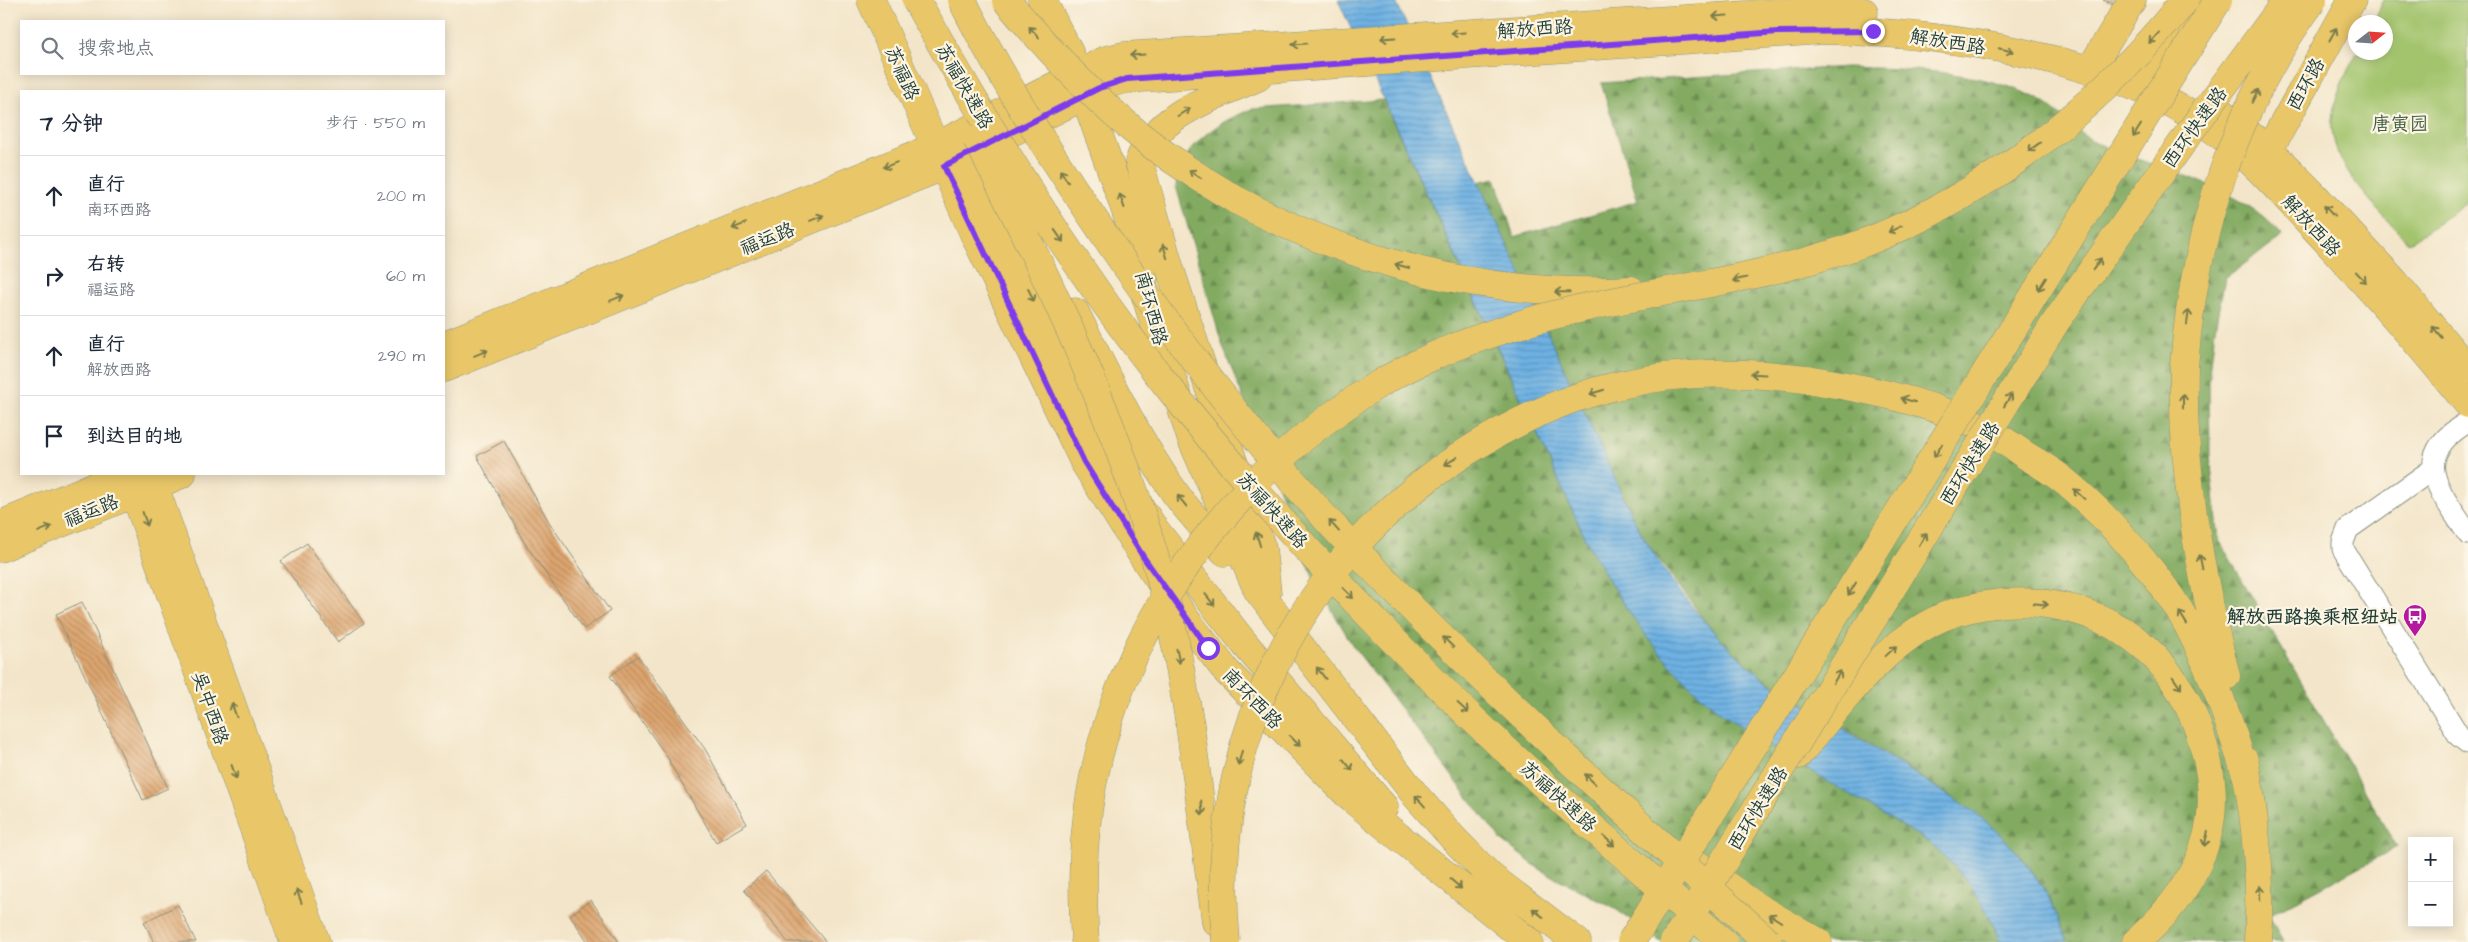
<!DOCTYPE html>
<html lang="zh">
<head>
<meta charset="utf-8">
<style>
	:root { --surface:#fff; --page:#f6f6f7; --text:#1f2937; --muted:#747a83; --line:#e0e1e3 }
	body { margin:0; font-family:"Architects Daughter","LXGW WenKai TC",sans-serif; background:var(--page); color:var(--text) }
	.controls { position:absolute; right:15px; bottom:15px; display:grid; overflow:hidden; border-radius:0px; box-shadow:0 2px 12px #0003 }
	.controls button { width:45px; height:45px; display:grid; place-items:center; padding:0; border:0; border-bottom:1px solid var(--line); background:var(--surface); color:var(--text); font:25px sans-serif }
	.compass { position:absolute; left:2348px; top:15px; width:45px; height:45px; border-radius:50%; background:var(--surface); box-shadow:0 2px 12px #0003; rotate:73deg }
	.stop { position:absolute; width:15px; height:15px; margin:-11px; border:4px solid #7c3aed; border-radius:50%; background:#fff }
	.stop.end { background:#7c3aed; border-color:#fff; box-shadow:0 1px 5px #0008 }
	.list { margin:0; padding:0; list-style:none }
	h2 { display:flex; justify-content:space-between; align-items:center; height:65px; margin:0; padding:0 20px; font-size:21px }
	h2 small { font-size:16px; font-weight:400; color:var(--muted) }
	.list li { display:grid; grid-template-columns:32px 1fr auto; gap:15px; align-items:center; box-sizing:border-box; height:80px; padding:0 20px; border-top:1px solid var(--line) }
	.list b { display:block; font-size:19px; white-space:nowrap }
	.list p { margin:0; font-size:16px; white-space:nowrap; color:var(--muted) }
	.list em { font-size:16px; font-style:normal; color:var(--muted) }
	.icon { flex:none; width:28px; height:28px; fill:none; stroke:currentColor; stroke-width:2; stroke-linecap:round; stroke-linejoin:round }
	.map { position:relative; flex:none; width:2468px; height:942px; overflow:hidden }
	.search { position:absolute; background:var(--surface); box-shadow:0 2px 12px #0003; left:20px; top:20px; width:425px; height:55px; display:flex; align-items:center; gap:12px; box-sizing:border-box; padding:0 18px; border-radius:0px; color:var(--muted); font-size:19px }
	.panel { position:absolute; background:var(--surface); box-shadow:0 2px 12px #0003; left:20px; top:90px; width:425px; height:385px; border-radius:0px }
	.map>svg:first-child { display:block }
</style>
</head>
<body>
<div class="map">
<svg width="2468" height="942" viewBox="0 0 2468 942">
	<defs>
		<pattern id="forest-firs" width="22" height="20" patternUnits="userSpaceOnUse" patternTransform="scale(1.25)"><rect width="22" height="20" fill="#82aa60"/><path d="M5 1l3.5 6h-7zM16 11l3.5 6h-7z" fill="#6a8c50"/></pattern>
		<pattern id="water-rules" width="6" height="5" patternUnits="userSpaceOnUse" patternTransform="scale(1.25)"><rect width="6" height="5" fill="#6eb1e3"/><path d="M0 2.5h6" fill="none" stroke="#5a91b9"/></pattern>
		<pattern id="building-back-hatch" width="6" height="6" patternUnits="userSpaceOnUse" patternTransform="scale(1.25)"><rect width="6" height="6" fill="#dda56f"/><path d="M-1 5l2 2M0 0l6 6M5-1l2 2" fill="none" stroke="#b3885c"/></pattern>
	</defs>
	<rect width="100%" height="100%" fill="#fcf5e5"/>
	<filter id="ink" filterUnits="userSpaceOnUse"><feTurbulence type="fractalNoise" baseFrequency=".02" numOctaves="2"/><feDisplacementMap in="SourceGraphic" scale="10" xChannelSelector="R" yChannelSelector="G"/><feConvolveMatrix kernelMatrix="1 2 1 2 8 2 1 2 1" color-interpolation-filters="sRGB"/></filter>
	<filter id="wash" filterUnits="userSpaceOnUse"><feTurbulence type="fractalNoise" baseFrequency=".0096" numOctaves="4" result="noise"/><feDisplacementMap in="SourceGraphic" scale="20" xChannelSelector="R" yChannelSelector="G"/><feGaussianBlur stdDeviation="1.12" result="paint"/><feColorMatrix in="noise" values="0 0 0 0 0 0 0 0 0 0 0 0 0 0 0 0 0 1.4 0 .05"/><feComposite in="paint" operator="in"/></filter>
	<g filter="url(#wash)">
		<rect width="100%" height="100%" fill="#f3e5c9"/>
		<path fill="url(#forest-firs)" stroke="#50744a" d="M1846,67c60,2 139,3 194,33 21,12 37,35 61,45 50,22 116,35 160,70 8,6 15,14 22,21l-58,42 -10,50 -6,54 1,74 9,84 178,307 -128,68 14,27h-216c-29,-92 -86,-126 -163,-176 -46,-30 -94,-59 -141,-88l-47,-42 -69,-93 -15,-27 -154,-334 17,-4 19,59 124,-36 -37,-118z
			M1383,100l203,440 39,66 51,64 34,34 79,54 135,81c35,27 62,62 76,103h-339l-44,-32 -79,-42 -37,-28 -148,-194 -40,-69 -91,-233 -46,-158c4,-40 42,-65 77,-77z"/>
		<path fill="#a3c46d" stroke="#618050" d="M2384,0h84v202l-59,41c-27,-31 -81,-78 -77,-123 2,-24 14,-47 25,-67l29,-1v-30h-13z"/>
		<path fill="url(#water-rules)" stroke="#46778c" d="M1338,0h57l237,516c33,62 76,117 131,162l210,133c45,36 77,76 94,131h-67c-14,-41 -41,-76 -76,-103 -54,-33 -110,-64 -162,-99 -18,-12 -37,-23 -53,-37 -52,-46 -91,-103 -123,-163z"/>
		<g id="blocks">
			<path fill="url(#building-back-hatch)" d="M2103,0h14l-2,4z
				M504,441l45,81 61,89 -26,18 -60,-87 -47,-86z
				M307,543l57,80 -26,19 -57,-81z
				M82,602l86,186 -25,12 -87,-186z
				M638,656l67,93 42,75 -31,18 -47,-80 1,-1 -60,-85z
				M766,871l60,71h-38l-44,-52z
				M591,900l28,42h-31l-18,-27z
				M178,905l18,37h-42l-10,-20z"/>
		</g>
	</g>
	<g filter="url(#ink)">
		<use href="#blocks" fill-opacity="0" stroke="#89917e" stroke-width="1"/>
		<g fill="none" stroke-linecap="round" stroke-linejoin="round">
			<g stroke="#89917e" stroke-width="23">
				<path id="minor" d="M2468,422c-61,35 -28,69 0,112
					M2433,469l-85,60 -5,13v7l116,187 9,7"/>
			</g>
			<g stroke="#89917e" stroke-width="29">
				<path id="major" d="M871,0l103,234 110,228 60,96 43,63 40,51 125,127 177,143
					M1042,0l27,52 54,151 15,44 7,47 46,144 67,153 158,205 37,42 37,38 87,66
					M2090,70l42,-70
					M1258,77c-42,19 -103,37 -119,85l31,107 92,280 5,44
					M2143,90l61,-90
					M2223,114l46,36 43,43 82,88 74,89
					M962,139l124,279 24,44 46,69 88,112 140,164
					M2258,163l11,-13 83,-150
					M1075,312c31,62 60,124 100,181 15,21 34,40 50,59
					M444,345l491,-198 171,-87 18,-4 652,-43 88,-1
					M444,368l500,-202 166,-83 17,-4 697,-49c120,3 285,26 384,96 38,26 69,62 100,95 55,59 109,120 160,183
					M128,474l166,468
					M150,474l166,468
					M0,525l124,-51
					M0,548l182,-74"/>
			</g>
			<g stroke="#89917e" stroke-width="29">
				<path id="highway" d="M1236,200c123,65 256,98 395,90
					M2184,366c-3,105 16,208 42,310
					M1806,379c56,9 112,20 164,43 19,8 38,21 55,33 15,9 31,18 44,30 44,37 99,99 124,150 23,46 38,94 54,142
					M1190,725l26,197
					M1798,755c40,-47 78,-103 134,-133 31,-16 72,-22 107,-19 86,9 142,62 165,144 8,28 11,61 3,90 -11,41 -39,77 -71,105
					M2244,760c12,60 18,120 14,182
					M1695,863l62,44 61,35"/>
			</g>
			<use href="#minor" stroke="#fff" stroke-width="21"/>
			<use href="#major" stroke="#e9c769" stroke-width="28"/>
			<use href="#highway" stroke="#e9c769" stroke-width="28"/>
			<g stroke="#89917e" stroke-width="29" stroke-linecap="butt">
				<path id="highway-bridge" d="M916,0c79,140 163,278 265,403 79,97 164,190 253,278 92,92 192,175 289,261
					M962,0c45,90 100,173 157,256 74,106 154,209 244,302 129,134 267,259 405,384
					M1006,0c39,46 79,90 126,129 32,27 68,49 104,71
					M977,139c69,135 133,266 176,412 17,57 27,116 37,174
					M2184,366c10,-132 50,-259 129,-366
					M1085,942c-2,-34 -3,-69 0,-103 15,-186 133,-355 289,-452 42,-26 90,-45 138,-60 124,-40 254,-41 376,-94 118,-52 217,-134 297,-233
					M1226,942c-19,-198 73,-384 240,-490 49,-31 102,-56 159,-68 60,-14 121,-12 181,-5
					M1631,942l587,-942
					M1674,942l381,-619 144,-204 88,-119"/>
			</g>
			<use href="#highway-bridge" stroke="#e9c769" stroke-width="28"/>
		</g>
		<defs><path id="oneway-shaft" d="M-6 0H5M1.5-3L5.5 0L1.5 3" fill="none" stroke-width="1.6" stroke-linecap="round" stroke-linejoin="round" transform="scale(1.25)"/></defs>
		<g stroke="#7a7b4c">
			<use href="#oneway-shaft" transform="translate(1720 16) rotate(176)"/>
			<use href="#oneway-shaft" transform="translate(1034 32) rotate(-132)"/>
			<use href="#oneway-shaft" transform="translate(1458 33) rotate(176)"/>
			<use href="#oneway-shaft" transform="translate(2333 34) rotate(-61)"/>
			<use href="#oneway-shaft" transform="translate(1388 38) rotate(176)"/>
			<use href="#oneway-shaft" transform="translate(2154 38) rotate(132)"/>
			<use href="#oneway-shaft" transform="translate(1299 44) rotate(176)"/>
			<use href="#oneway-shaft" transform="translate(2006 50) rotate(13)"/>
			<use href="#oneway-shaft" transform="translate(1137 55) rotate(176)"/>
			<use href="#oneway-shaft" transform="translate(2255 96) rotate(-63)"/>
			<use href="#oneway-shaft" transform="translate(1184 112) rotate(-32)"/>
			<use href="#oneway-shaft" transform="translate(2137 131) rotate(122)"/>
			<use href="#oneway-shaft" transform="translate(2034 147) rotate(144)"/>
			<use href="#oneway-shaft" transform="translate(890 165) rotate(158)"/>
			<use href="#oneway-shaft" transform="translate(1195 174) rotate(-146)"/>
			<use href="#oneway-shaft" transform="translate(1064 176) rotate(-123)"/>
			<use href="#oneway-shaft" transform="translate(1122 201) rotate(-109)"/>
			<use href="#oneway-shaft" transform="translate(2329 211) rotate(-133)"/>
			<use href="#oneway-shaft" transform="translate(817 218) rotate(-22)"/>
			<use href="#oneway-shaft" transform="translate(739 226) rotate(158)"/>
			<use href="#oneway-shaft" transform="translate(1895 229) rotate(155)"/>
			<use href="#oneway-shaft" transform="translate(1059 236) rotate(55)"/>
			<use href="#oneway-shaft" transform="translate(1165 251) rotate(-107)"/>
			<use href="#oneway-shaft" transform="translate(2097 264) rotate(-55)"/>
			<use href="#oneway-shaft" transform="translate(1402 266) rotate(-164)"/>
			<use href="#oneway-shaft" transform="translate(2361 277) rotate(47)"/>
			<use href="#oneway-shaft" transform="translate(1740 279) rotate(168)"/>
			<use href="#oneway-shaft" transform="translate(2042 284) rotate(122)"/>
			<use href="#oneway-shaft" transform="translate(1562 292) rotate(-179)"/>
			<use href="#oneway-shaft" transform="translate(1031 295) rotate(66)"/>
			<use href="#oneway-shaft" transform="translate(617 298) rotate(-22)"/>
			<use href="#oneway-shaft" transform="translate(2188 317) rotate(-82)"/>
			<use href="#oneway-shaft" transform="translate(2437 332) rotate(-130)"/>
			<use href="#oneway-shaft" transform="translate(481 353) rotate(-22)"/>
			<use href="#oneway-shaft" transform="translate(1758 374) rotate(-177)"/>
			<use href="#oneway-shaft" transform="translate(1597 392) rotate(163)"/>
			<use href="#oneway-shaft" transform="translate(1908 400) rotate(-163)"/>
			<use href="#oneway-shaft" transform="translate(2008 400) rotate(-58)"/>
			<use href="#oneway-shaft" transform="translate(2183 401) rotate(-90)"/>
			<use href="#oneway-shaft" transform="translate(1938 451) rotate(122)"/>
			<use href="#oneway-shaft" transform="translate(1451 461) rotate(148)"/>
			<use href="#oneway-shaft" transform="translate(2079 494) rotate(-137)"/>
			<use href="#oneway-shaft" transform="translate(1182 501) rotate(-130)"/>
			<use href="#oneway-shaft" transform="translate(145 519) rotate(71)"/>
			<use href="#oneway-shaft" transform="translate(1334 526) rotate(-132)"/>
			<use href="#oneway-shaft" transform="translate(45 529) rotate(-22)"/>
			<use href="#oneway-shaft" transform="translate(1258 539) rotate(-107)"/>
			<use href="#oneway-shaft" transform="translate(1923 539) rotate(-58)"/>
			<use href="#oneway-shaft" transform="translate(2201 562) rotate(-101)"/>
			<use href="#oneway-shaft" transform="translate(1852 589) rotate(122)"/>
			<use href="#oneway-shaft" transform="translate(1348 593) rotate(46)"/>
			<use href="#oneway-shaft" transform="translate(1210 600) rotate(52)"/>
			<use href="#oneway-shaft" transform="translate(2041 604) rotate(6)"/>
			<use href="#oneway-shaft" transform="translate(2183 618) rotate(-122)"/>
			<use href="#oneway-shaft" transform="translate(1448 642) rotate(-135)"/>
			<use href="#oneway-shaft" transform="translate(1891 651) rotate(-43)"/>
			<use href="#oneway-shaft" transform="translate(1178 656) rotate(78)"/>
			<use href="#oneway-shaft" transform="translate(1321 673) rotate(-128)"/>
			<use href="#oneway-shaft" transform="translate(1837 677) rotate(-58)"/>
			<use href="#oneway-shaft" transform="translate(2177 683) rotate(55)"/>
			<use href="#oneway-shaft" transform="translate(1463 708) rotate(43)"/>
			<use href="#oneway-shaft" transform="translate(234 710) rotate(-109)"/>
			<use href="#oneway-shaft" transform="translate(1295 741) rotate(45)"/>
			<use href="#oneway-shaft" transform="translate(1240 758) rotate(105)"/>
			<use href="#oneway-shaft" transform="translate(1348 765) rotate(50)"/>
			<use href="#oneway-shaft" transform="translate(234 772) rotate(71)"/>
			<use href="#oneway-shaft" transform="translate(1590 779) rotate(-136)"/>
			<use href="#oneway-shaft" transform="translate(1420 801) rotate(-131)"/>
			<use href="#oneway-shaft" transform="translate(1202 808) rotate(84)"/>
			<use href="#oneway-shaft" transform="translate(2206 839) rotate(104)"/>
			<use href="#oneway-shaft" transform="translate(1609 841) rotate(42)"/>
			<use href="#oneway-shaft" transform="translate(1456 884) rotate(41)"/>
			<use href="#oneway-shaft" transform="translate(2260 893) rotate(-92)"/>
			<use href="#oneway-shaft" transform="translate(299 896) rotate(-110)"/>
			<use href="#oneway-shaft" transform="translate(1538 913) rotate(-142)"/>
			<use href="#oneway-shaft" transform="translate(1775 918) rotate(-148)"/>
		</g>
	</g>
	<g fill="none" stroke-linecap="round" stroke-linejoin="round" filter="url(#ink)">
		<path stroke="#7c3aed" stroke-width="6" d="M1208,648l-64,-90 -60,-96 -140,-296 155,-78 28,-9 651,-47 95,-1"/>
	</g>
	<defs>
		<g id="bus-pin" transform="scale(1.25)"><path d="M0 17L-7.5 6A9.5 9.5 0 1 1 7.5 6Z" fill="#b5179e" stroke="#fcf5e5"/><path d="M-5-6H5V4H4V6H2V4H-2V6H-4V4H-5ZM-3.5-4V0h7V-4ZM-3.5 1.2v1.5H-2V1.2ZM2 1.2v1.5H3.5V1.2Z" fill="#fff"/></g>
	</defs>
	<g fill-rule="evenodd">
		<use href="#bus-pin" x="2415" y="616"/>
	</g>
	<g text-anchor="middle" stroke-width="4.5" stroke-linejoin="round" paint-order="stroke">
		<g font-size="19" fill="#1f3d34" stroke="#fcf5e5">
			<text transform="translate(1535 28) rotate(-4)" y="7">解放西路</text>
			<text transform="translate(1948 41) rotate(9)" y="7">解放西路</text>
			<text transform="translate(903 73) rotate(66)" y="7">苏福路</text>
			<text transform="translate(2305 84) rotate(-61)" y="7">西环路</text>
			<text transform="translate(965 86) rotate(60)" y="7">苏福快速路</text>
			<text transform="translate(2194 127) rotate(-54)" y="7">西环快速路</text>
			<text transform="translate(2312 225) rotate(47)" y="7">解放西路</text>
			<text transform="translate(767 238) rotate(-22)" y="7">福运路</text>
			<text transform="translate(1152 308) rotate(75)" y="7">南环西路</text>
			<text transform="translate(1969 463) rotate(-58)" y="7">西环快速路</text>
			<text transform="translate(91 510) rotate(-22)" y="7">福运路</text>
			<text transform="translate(1273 510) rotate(48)" y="7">苏福快速路</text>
			<text transform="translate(1253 698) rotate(46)" y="7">南环西路</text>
			<text transform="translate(211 708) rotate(71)" y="7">吴中西路</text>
			<text transform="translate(1559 796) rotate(42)" y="7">苏福快速路</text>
			<text transform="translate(1757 808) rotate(-58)" y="7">西环快速路</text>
		</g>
		<g font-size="19" fill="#405f42" stroke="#fcf5e5">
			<text x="2400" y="130">唐寅园</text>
		</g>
		<g font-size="19" font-weight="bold" fill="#1f3d34" stroke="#fcf5e5" text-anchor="end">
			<text x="2398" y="623">解放西路换乘枢纽站</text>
		</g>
	</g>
</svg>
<div class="controls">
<button>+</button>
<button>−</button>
</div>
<svg class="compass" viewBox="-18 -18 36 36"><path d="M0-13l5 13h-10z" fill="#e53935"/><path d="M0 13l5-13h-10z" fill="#747a83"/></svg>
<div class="stop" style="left:1208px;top:648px"></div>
<div class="stop end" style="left:1873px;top:31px"></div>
<div class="search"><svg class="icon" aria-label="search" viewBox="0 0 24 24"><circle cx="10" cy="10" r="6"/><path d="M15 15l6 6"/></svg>搜索地点</div>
<section class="panel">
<h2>7 分钟<small>步行 · 550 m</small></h2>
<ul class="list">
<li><svg class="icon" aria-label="ahead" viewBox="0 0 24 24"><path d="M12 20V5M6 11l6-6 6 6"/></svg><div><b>直行</b><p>南环西路</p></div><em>200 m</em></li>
<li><svg class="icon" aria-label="right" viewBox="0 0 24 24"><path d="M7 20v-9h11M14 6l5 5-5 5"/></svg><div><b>右转</b><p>福运路</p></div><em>60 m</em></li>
<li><svg class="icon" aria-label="ahead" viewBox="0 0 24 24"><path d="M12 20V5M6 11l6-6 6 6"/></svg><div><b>直行</b><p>解放西路</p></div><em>290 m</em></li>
<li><svg class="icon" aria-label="arrive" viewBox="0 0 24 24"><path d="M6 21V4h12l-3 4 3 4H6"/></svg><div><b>到达目的地</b></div></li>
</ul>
</section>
</div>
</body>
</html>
